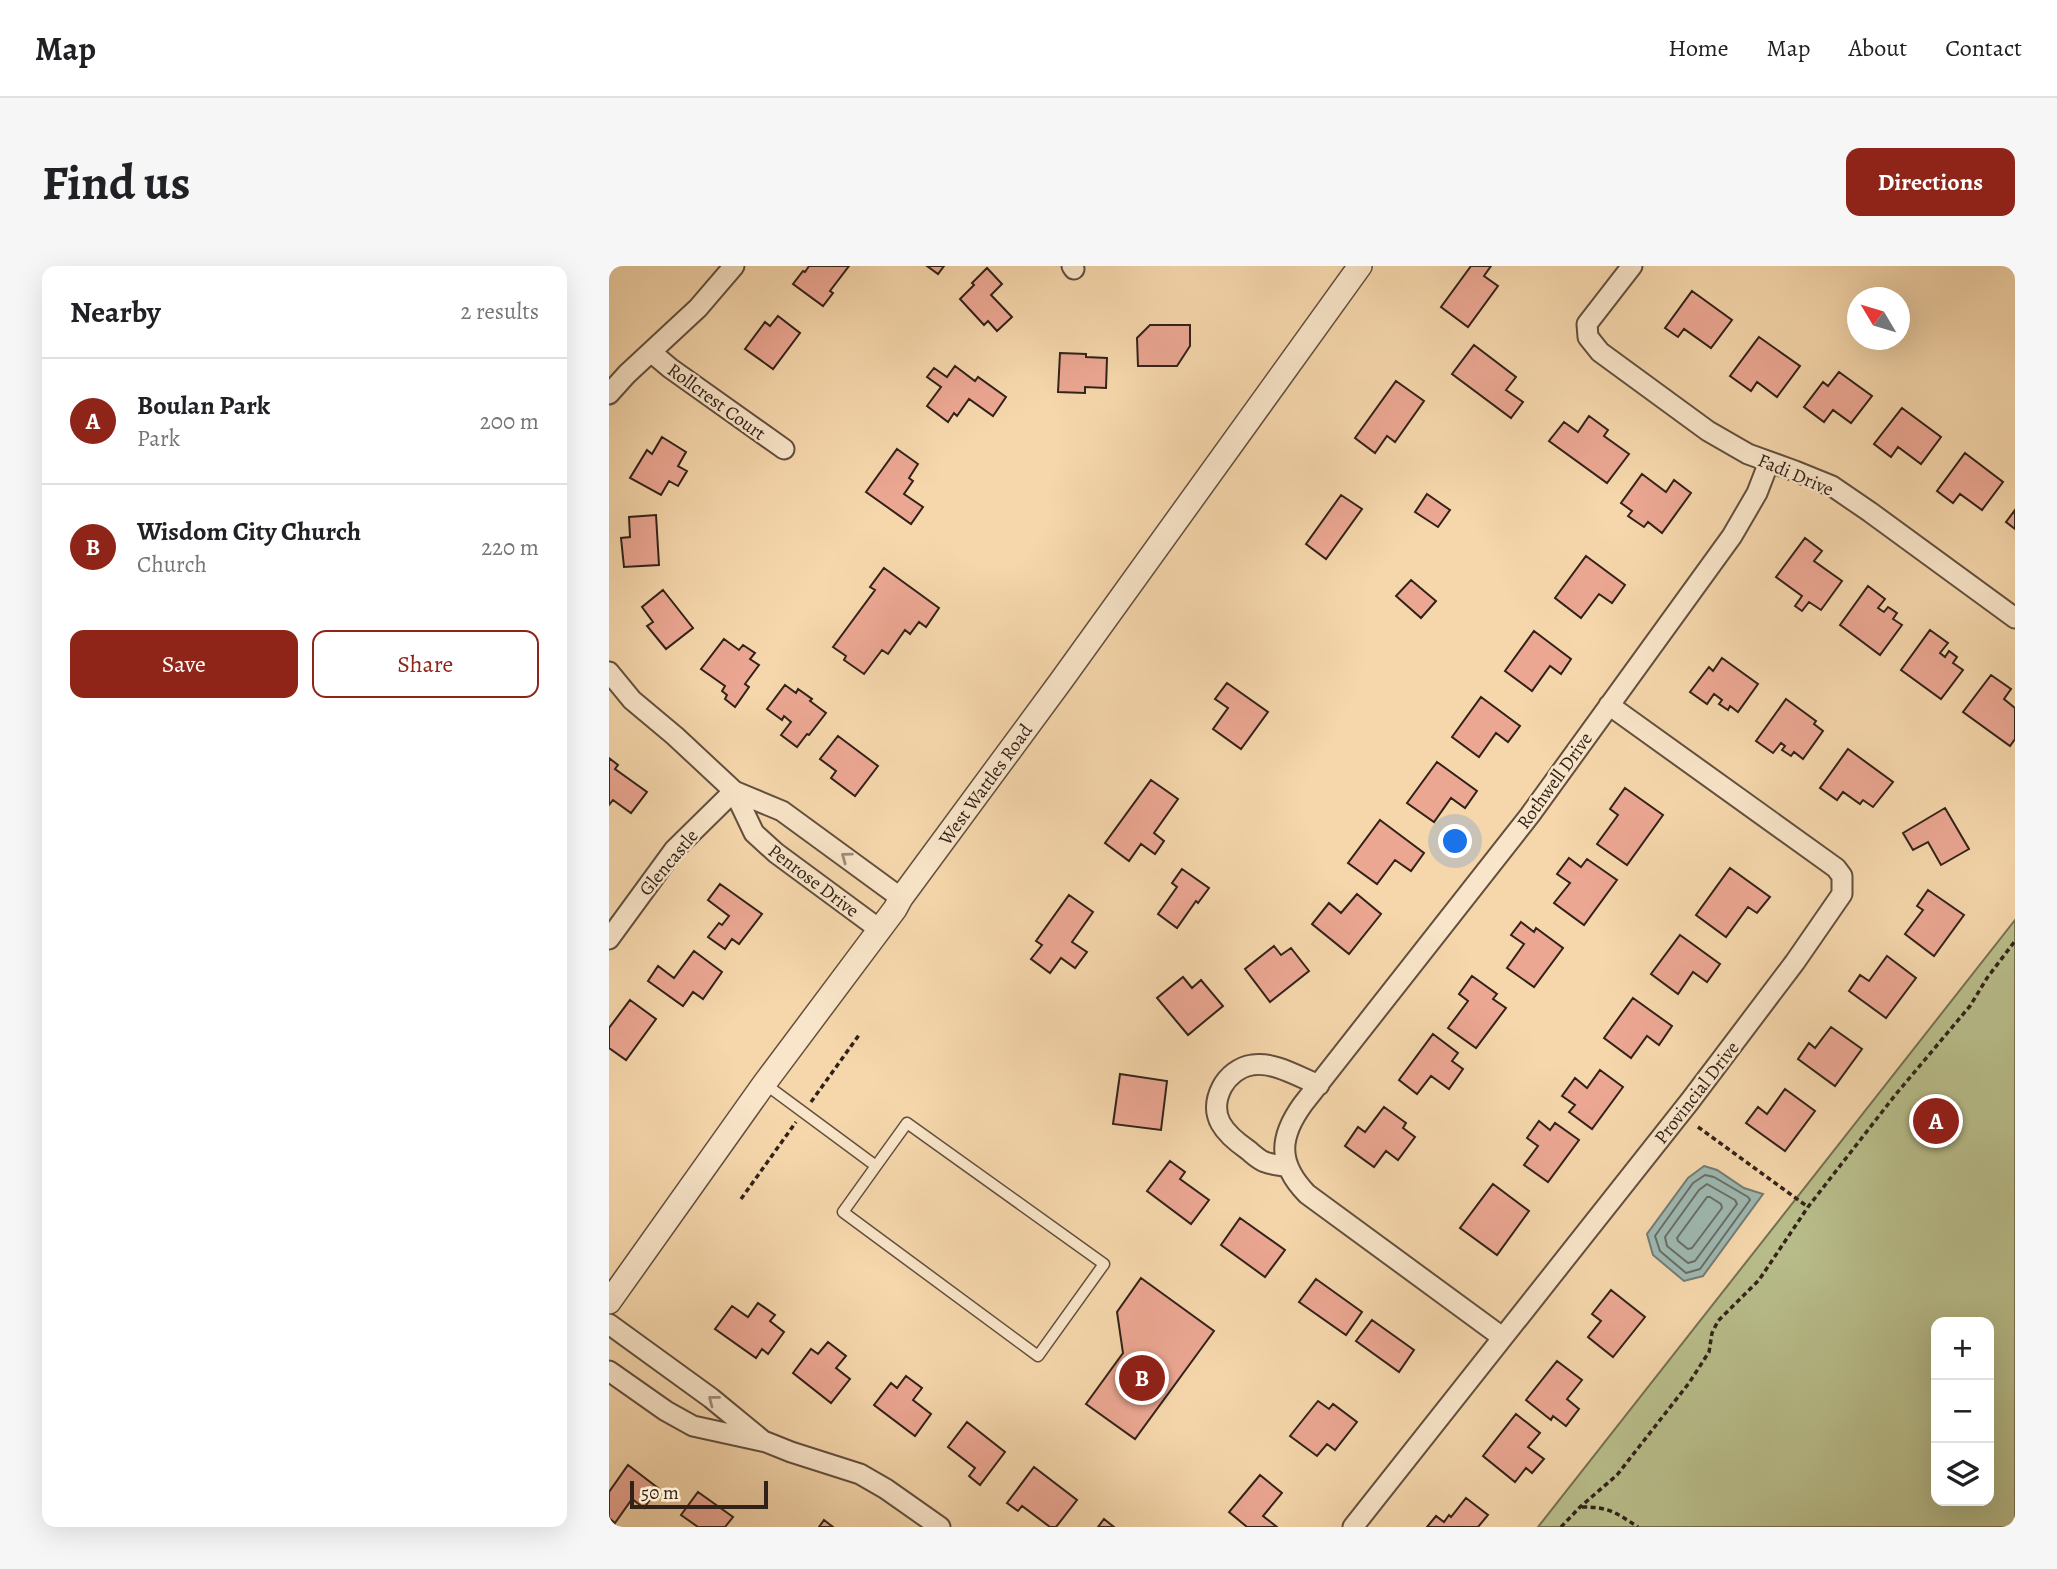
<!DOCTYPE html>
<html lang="en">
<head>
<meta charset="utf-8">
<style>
	:root { --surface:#fff; --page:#f6f6f6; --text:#202124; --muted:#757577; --line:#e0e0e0; --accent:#8f2418 }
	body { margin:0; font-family:Alegreya,serif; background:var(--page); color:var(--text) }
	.controls { position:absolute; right:21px; bottom:21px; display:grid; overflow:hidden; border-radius:14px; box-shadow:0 7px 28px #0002 }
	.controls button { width:63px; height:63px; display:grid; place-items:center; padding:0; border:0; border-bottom:2px solid var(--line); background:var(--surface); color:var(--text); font:35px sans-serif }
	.compass { position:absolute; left:1238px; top:21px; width:63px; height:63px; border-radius:50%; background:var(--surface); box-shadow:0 7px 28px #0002; rotate:308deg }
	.scale { position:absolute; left:21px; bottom:18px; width:138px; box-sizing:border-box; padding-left:7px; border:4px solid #312219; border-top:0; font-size:19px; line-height:24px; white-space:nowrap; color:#312219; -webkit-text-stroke:5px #f9e5c9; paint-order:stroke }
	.you { position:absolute; left:847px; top:576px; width:24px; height:24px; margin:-18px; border:5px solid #fff; border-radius:50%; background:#1a73e8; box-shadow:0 0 0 10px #1a73e833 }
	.badge { display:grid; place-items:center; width:46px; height:46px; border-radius:50%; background:var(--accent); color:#fff; font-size:23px; font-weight:700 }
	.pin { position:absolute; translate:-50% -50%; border:4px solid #fff; box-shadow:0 2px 7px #0006 }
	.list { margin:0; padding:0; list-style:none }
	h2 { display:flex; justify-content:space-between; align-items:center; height:91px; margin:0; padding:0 28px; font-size:30px }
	h2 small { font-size:23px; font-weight:400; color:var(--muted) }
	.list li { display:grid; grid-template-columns:46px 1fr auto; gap:21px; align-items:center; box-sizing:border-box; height:126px; padding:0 28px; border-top:2px solid var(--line) }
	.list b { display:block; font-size:26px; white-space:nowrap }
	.list p { margin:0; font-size:23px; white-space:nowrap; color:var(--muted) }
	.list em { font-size:23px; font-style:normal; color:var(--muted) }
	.actions { display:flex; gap:14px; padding:21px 28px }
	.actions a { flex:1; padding:16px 0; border:2px solid var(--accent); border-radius:14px; text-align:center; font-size:24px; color:var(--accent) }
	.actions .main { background:var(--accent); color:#fff }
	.icon { flex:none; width:38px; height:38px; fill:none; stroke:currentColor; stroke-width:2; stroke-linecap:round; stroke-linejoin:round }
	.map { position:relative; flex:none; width:1406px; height:1261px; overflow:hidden; border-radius:14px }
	header { display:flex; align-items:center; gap:42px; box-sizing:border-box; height:98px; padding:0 35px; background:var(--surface); border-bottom:2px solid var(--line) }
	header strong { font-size:33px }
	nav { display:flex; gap:38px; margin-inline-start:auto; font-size:24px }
	.intro { display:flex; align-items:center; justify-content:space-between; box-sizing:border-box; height:168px; padding:0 42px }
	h1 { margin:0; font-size:49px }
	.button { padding:18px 32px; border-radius:14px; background:var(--accent); color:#fff; font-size:24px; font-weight:700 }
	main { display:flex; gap:42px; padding:0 42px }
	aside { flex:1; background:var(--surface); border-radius:14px; box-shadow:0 7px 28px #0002 }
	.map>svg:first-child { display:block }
</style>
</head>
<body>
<header>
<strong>Map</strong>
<nav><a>Home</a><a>Map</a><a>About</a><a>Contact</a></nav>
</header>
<div class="intro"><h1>Find us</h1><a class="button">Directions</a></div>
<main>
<aside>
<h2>Nearby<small>2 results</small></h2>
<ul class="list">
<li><span class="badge">A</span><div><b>Boulan Park</b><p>Park</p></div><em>200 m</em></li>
<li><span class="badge">B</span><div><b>Wisdom City Church</b><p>Church</p></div><em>220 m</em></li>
</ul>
<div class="actions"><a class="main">Save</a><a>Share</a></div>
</aside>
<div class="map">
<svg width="1406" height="1261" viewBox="0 0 1406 1261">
	<rect width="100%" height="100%" fill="#f6d7ac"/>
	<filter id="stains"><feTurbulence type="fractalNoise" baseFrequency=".00286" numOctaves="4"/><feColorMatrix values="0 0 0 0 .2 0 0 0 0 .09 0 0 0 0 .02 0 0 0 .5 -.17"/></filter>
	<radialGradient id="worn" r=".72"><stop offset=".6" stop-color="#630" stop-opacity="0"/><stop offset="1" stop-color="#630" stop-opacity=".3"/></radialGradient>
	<path fill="#b9bf8c" stroke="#757052" stroke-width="2" fill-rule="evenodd" d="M1406,654v607h-477zM1380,1056v179h-53v-179z"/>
	<path fill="#9eb8b1" stroke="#727c74" stroke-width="2" d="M1095,900l13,4 27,18 19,6 -60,82 -19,5 -31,-26 -6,-21 41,-56z"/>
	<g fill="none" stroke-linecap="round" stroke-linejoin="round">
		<path stroke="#686d65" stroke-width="2" d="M1096,909l9,2 34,20 2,3 -50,69 -14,4 -26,-22 -5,-15 38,-53z
			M1098,918l28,16 2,4 -42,57 -7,2 -21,-17 -2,-9 34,-47z
			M1098,931h3l11,7 1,4 -30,40 -4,1 -10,-8 -1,-3z"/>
	</g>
	<path fill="#eca793" stroke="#312219" stroke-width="2" d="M200,0h40l-19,25 3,2 -10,13 -30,-22 10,-13 2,1z
		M318,0h17l-6,8z
		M862,0h20l-7,10 14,10 -30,41 -27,-20z
		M378,2l15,16 -11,11 21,22 -15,14 -9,-10 -4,4 -24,-26 14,-14 -2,-2z
		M1083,25l40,29 -21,28 -27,-19 -6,8 -13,-9z
		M169,50l22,17 -27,36 -28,-20 20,-27 5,4z
		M541,59h40v21l-13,20h-39l-1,-28z
		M1150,71l41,29 -23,31 -20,-15 -6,9 -21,-15z
		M865,79l42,32 -10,13 17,12 -12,16 -59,-44z
		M451,87l26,1v3l21,1 -1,30 -21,-1v6l-27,-1z
		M346,100l20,15 3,-4 28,20 -13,19 -24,-17 -12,17 -3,-3 -6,9 -21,-16 14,-19 -14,-10 7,-9 13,9z
		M1230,106l33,24 -21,27 -18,-13 -9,12 -20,-15 19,-25 5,4z
		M787,115l28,20 -29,41 -8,-6 -12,17 -20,-15z
		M1293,142l39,29 -20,27 -23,-17 -7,10 -17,-13z
		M980,150l19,14 -4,6 25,18 -22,29 -58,-42 15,-19 14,10z
		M53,171l24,15 -8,14 9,5 -9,15 -9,-5 -8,14 -31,-17 17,-28 5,4z
		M288,183l21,15 -9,14 4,3 -9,13 19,13 -12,17 -45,-32z
		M1356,187l38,29 -21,28 -22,-16 -7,9 -16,-12z
		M1033,208l24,18 8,-12 17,13 -29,40 -14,-11 -4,5 -16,-11 4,-5 -11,-8z
		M818,228l23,16 -12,17 -23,-15z
		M732,229l21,14 -36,50 -20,-15z
		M1406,244v19l-9,-7z
		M47,249l3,50 -35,2 -3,-29 9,-1 -1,-20z
		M1196,272l17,13 -8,10 28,20 -21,29 -12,-8 -7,9 -7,-5 7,-10 -26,-19z
		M977,290l39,29 -13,18 -13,-9 -18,24 -26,-20z
		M275,302l55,40 -13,19 -7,-5 -9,12 -5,-4 -17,24 -6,-4 -18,24 -20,-14 2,-4 -13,-9 42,-57 -5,-3z
		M802,314l25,21 -15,17 -25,-22z
		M1259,320l17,13 -7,9 6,4 4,-5 9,6 -4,6 9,6 -22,30 -40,-30z
		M54,324l30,38 -27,21 -19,-23 6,-4 -11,-15z
		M1321,364l18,13 -8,10 5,4 4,-6 8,6 -4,6 10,7 -22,29 -40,-29z
		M925,365l37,28 -10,15 -11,-8 -18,25 -27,-20z
		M115,373l15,11 4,-5 12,8 -5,6 9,6 -14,19 4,3 -14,20 -10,-8 2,-4 -5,-4 3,-5 -24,-17z
		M1113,392l36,26 -20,28 -8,-6 -2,4 -9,-6 3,-4 -8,-6 -7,10 -17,-12 19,-25 4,4z
		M1382,409l20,14 -7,10 11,9v31l-5,7 -47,-34z
		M618,417l41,29 -27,37 -28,-20 15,-21 -13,-9z
		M176,419l11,8 2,-4 14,10 -2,2 16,12 -17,22 -2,-1 -10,13 -16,-12 10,-13 -7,-6 -2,4 -15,-11z
		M872,431l39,29 -12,16 -12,-9 -17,24 -27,-20z
		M1177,433l30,22 -2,3 9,7 -20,28 -9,-7 -3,4 -9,-6 3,-4 -4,-3 -8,10 -17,-12z
		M229,470l40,30 -23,30 -24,-18 5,-7 -16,-12z
		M1239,483l45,33 -20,25 -10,-7 -3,4 -17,-12 -6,8 -17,-12z
		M0,492l9,7 -3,4 32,23 -16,21 -18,-13 -4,5z
		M828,496l40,29 -12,17 -14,-10 -17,24 -27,-19z
		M542,514l27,19 -24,34 10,8 -9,13 -14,-10 -12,17 -24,-18z
		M1016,522l38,27 -36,50 -30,-21 21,-29 -8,-6z
		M1336,542l24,41 -28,16 -13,-23 -15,8 -10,-17z
		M771,554l44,33 -13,18 -16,-11 -18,24 -29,-21z
		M960,592l12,9 6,-8 30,21 -33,45 -30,-22 16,-20 -13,-9z
		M1121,602l40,29 -13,16 -9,-6 -22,30 -30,-22z
		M573,603l27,19 -11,15 -2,-2 -19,27 -19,-14 19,-27 -5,-4z
		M111,618l42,30 -23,30 -7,-5 -7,10 -17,-12 11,-14 3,2 7,-9 -21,-16z
		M1319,624l36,25 -30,41 -29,-22 18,-24 -6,-4z
		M748,628l24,20 -32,40 -37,-30 17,-21 12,10z
		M460,629l24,17 -21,30 15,10 -12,16 -14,-10 -11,15 -19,-14 11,-14 -6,-4z
		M912,656l13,10 2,-4 27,20 -29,39 -27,-19 17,-24 -13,-9z
		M1071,669l40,29 -13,18 -14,-10 -15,22 -27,-20z
		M665,680l7,9 10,-7 18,23 -39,31 -25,-33z
		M85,685l28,21 -19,27 -10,-7 -10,14 -35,-25 10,-15 16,12z
		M1278,690l29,22 -30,40 -37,-27 11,-16 9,6z
		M863,710l25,18 -4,5 13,9 -30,40 -28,-20 20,-27 -9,-7z
		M574,711l9,11 9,-8 22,26 -35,29 -31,-37z
		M1024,732l39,28 -13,19 -12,-9 -16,22 -27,-20z
		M21,734l26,19 -30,41 -17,-12v-20z
		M1222,761l31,22 -27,37 -37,-27 11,-16 6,5z
		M824,768l25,19 -6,8 11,8 -14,20 -18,-13 -14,18 -18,-14z
		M991,804l23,17 -31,42 -23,-17 6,-7 -13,-9 13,-18 12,10z
		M511,808l47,7 -6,49 -48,-6z
		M1176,823l30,22 -30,40 -39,-28 12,-16 9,7z
		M775,841l22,16 -3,5 12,9 -17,23 -12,-9 -12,16 -29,-21 13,-19 7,5z
		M930,855l11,9 5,-7 24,17 -31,42 -24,-17 14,-19 -11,-8z
		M561,895l15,11 -5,7 29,21 -18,24 -44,-33z
		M884,918l36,27 -32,44 -37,-27z
		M631,952l45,32 -20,27 -44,-32z
		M532,1012l73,53 -79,108 -49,-35 37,-51 -6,-41z
		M707,1013l46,33 -16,23 -47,-33z
		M1002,1024l34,27 -32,40 -25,-20 13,-16 -9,-7z
		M149,1037l17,12 -5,6 14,11 -16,22 -6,-5 -6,9 -41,-29 17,-23 16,11z
		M763,1054l42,30 -15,22 -43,-31z
		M219,1076l18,14 -10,12 14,11 -19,24 -38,-30 18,-24 7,5z
		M948,1095l25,19 -15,19 12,10 -13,17 -13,-10 -2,4 -25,-20z
		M297,1110l16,12 -9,12 18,14 -16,22 -41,-31 17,-22 6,5z
		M709,1135l11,8 4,-5 24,18 -22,28 -8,-6 -10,12 -27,-20z
		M907,1148l24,19 -12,14 16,12 -12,14 -6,-5 -11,14 -32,-26z
		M358,1156l38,30 -25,33 -11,-9 6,-8 -27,-21z
		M19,1199l30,23 -14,20 -12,-9 -17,24 -6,-5v-26z
		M425,1201l43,33 -21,27h-6l-28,-21 -4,5 -11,-8z
		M651,1209l22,18 -19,23 14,11h-30l-18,-15z
		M89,1226l35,25 -8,10h-27l-17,-12z
		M857,1232l22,17 -10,12h-51l9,-11 8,6 5,-7 2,2z
		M495,1253l10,8h-16z
		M215,1254l9,7h-14z"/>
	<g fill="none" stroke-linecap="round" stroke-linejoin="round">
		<g stroke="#624f3e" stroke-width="13">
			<path id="service" d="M156,818l111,82 -33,46 195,144 66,-92 -197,-141 -31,43"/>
		</g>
		<g stroke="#624f3e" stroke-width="23">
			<path id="minor" d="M463,0l2,3
				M1023,0l-45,58 1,13 12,15 108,79 40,23 47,17 37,15 38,26 145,106
				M42,86l19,16 114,81
				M0,128l18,-20 71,-66 36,-42
				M0,406l23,28 43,36 59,55 48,20 119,87
				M125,525l20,42 22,20 103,76
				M0,673l65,-89 60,-59
				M678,901c-7,-2 -15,-2 -22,-5 -6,-2 -12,-8 -17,-12 -23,-16 -41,-34 -26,-63 6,-11 17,-20 30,-22 21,-4 47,12 67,20
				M0,1058l102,74 51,42
				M893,1071l-195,-143c-30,-31 -28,-57 -4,-90l227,-289 202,-279 25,-43 12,-31
				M0,1105l57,40 27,15 73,16 25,10 69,22 26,15 54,38
				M744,1261l337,-426 105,-139 47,-68v-18l-6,-8 -227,-163"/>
		</g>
		<g stroke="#624f3e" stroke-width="26">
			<path id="tertiary" d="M0,1036l155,-218 131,-175 6,-11 160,-217 299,-415"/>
		</g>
		<path stroke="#312219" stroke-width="3.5" stroke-dasharray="5 3.5" stroke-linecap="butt" d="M202,836l48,-67
			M1089,861l110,80
			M132,933l55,-77
			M973,1241c27,0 33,5 56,20
			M952,1261l19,-20 37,-32 72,-92 20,-31 3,-19 6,-12 41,-41 49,-73 88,-113 74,-88 17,-28 28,-37"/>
		<use href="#service" stroke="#f9e5c9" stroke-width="10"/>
		<use href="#minor" stroke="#f9e5c9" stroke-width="19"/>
		<use href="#tertiary" stroke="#f9e5c9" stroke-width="23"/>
	</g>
	<defs><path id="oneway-chevron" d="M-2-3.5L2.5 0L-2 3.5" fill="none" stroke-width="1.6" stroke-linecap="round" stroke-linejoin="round" transform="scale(1.75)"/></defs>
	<g stroke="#9f8d7a">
		<use href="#oneway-chevron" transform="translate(237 591) rotate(-144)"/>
		<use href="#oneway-chevron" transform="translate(104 1134) rotate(-142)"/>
	</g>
	<g text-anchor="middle" stroke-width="5" stroke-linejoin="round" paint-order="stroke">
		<g font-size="19" fill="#312219" stroke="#f9e5c9">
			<text transform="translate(108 135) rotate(36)" y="7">Rollcrest Court</text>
			<text transform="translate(1187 208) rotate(23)" y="7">Fadi Drive</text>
			<text transform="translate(945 514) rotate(-54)" y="7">Rothwell Drive</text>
			<text transform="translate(376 518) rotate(-54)" y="7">West Wattles Road</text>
			<text transform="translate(59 596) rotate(-50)" y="7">Glencastle</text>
			<text transform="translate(205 614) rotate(37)" y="7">Penrose Drive</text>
			<text transform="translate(1087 826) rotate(-52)" y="7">Provincial Drive</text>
		</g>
	</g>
	<rect width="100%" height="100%" filter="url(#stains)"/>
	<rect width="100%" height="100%" fill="url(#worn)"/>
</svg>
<div class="controls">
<button>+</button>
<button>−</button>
<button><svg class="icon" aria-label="layers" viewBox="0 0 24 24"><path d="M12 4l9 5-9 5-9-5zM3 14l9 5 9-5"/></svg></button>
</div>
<svg class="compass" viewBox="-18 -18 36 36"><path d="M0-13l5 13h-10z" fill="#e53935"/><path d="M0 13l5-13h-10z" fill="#757577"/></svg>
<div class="scale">50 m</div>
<div class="you"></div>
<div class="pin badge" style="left:1327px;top:855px">A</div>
<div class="pin badge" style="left:533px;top:1112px">B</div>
</div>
</main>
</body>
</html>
